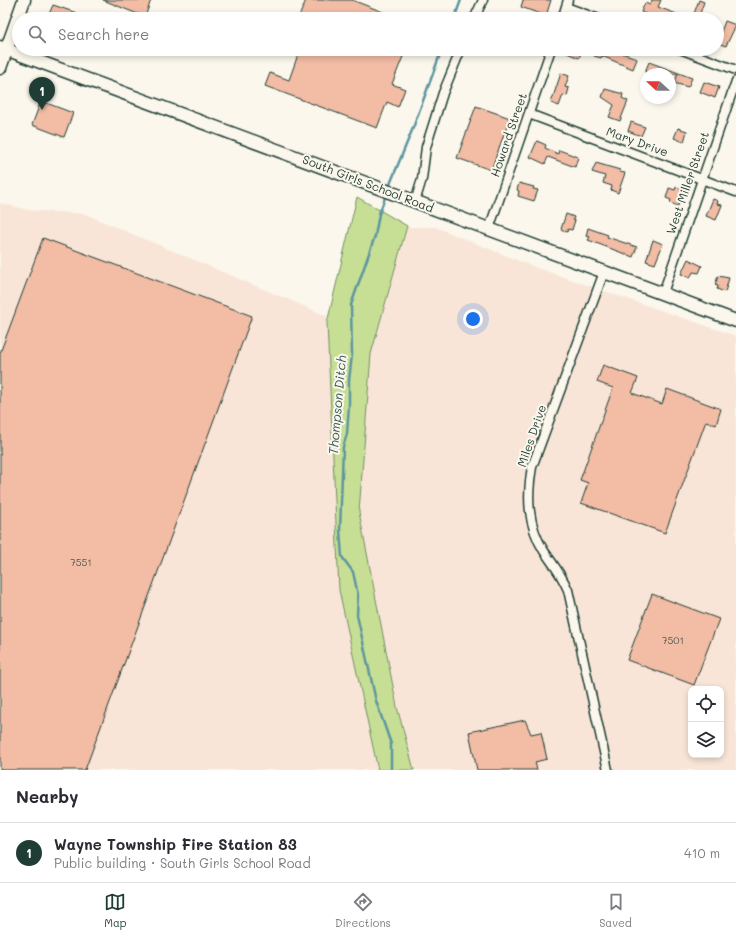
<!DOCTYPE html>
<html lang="en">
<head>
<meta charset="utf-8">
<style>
	:root { --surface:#fff; --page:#f7f7f7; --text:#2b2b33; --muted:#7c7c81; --line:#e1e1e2; --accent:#1f3d34 }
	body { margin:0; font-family:Mali,sans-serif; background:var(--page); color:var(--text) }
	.controls { position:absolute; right:12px; bottom:12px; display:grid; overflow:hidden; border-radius:8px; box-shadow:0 2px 6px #0003 }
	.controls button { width:36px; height:36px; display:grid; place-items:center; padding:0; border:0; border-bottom:1px solid var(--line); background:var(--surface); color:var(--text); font:20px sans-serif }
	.compass { position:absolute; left:640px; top:68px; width:36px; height:36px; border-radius:50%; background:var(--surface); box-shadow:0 2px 6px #0003; rotate:291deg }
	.you { position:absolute; left:473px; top:319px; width:14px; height:14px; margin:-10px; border:3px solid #fff; border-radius:50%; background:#1a73e8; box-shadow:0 0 0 6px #1a73e833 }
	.badge { display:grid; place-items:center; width:26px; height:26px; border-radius:50%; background:var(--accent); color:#fff; font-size:13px; font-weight:700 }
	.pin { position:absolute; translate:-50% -33px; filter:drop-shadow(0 1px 2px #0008) }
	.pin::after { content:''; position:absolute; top:21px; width:14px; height:12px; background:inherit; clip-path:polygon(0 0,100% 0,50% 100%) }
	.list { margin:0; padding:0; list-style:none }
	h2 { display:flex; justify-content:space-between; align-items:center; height:52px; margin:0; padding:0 16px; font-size:17px }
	h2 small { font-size:13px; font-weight:400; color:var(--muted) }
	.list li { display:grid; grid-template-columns:26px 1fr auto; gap:12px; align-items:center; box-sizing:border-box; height:60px; padding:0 16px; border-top:1px solid var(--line) }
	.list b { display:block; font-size:15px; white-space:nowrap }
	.list p { margin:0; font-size:13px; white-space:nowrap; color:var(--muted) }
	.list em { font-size:13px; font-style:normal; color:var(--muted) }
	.icon { flex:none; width:22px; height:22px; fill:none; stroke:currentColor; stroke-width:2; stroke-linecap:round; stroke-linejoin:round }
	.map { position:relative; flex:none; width:736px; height:770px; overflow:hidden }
	.search { position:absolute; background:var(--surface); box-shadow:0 2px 6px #0003; left:12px; right:12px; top:12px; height:44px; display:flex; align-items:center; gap:10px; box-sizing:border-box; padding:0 14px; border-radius:22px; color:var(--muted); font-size:15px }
	.sheet { height:112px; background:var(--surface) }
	nav { display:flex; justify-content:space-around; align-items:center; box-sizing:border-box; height:56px; border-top:1px solid var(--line); background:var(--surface); font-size:11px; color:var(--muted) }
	nav a { display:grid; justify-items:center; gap:2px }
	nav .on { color:var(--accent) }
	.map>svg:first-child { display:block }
</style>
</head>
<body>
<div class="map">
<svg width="736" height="770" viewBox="0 0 736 770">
	<rect width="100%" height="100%" fill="#fbf7ec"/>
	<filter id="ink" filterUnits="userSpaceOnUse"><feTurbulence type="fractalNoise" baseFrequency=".025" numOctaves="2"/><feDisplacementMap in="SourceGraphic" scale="8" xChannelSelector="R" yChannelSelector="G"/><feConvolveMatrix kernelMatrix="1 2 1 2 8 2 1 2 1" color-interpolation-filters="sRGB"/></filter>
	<g filter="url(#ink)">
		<path fill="#f8e5d7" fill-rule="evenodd" d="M0,203l28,7 57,4 242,102 12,274 39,180h-378z
			M407,227h28l102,41 199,68v434h-322l-17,-63 -38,-195 12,-158zM691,689h30v66h-30z"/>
		<path fill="#c7df95" stroke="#738e64" d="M357,197l50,29 -36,128 -12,158 38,195 17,63h-36l-39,-180 -12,-267z"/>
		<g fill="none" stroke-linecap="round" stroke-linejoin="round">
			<path stroke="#5d969f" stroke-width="2.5" d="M454,19l7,-19
				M388,189l25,-61 29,-79
				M386,195l-7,19 -4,22 -24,69 1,50 -3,25v26l-2,28 -4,13 -3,83 2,27 11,15 5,23 -1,20 19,86 15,43v26"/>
		</g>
		<path fill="#f2bca5" stroke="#1f3d34" d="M103,0h48l-6,17z
			M306,0h46l49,19 3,-7 16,6v1h-122z
			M523,0h28l-5,16 -25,-9z
			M652,0h9l-3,7 32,12h-33l-16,-7 4,-9 5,2z
			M699,0l5,2 -6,17h-6z
			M53,5l24,8 -2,6h-11l-15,-5z
			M725,21l11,4 -10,21 -9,-3z
			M300,49h106l-14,35 13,5 -7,18 -11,-5 -10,26 -112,-42 5,-13 19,7z
			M557,49h26l-4,9z
			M596,49h12l23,7 6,3 -4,10 -31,-13 -1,2 -7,-2z
			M649,62l43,16 -4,9 -14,-4 4,-9h-27l-6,-2z
			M561,73l8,3 -4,11 4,1 -2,8 -4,-1 -4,11 -8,-3z
			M704,82l15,5 -4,11 -15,-6z
			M605,89l18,5 -1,4 6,3 -8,20 -11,-4 5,-12 -12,-8z
			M41,101l32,12 -9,24 -32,-12z
			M476,106l34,12 -19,52 -34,-12z
			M631,122l14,5 -4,9 -13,-5z
			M678,128l9,3 -3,11 -10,-4z
			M537,141l9,4 -1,3 13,6 1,-4 19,7 -3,10 -27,-10 -3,7 -15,-7z
			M596,163l24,7 -1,2 6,1 -7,20 -7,-3 1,-4 -9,-3 2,-7 -13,-4z
			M519,183l15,4 -1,2 5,1 -4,11 -16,-5 1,-5 -2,-1z
			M676,187l8,3 -6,16 -8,-3 1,-3 -5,-2 3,-10 6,2z
			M713,199l5,2 -1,3 5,1 -6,15 -10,-4z
			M566,214l8,3 -1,3h2l-3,10 -4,-1 -1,3 -6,-3z
			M588,228l20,7 -1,2 30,10 -4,10 -45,-17 2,-3 -4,-1z
			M43,238l209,78 -167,454h-85v-417z
			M653,240l10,4 -8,20 -9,-3z
			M688,259l14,7 -3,7 -6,-1 -3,6 -9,-4z
			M718,276l11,2 -4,14 -8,-3 1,-3 -3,-1z
			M603,365l35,13 -6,15 30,11 5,-15 54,20 -5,16 -10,-4 -41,112 -84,-30 7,-20 -8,-3 33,-92 -16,-6z
			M652,594l67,25 -25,66 -67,-25z
			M525,720l6,14 10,-2 6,27 -12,3 2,8h-60l-8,-38z"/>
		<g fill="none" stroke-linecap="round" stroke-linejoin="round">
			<g stroke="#1f3d34" stroke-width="11">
				<path id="street" d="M566,7l33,12
					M474,19l9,-19
					M562,19l6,-19
					M680,49l56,21
					M529,114l207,78
					M415,202l7,-23 4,-32 17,-54 18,-44
					M489,229l62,-180
					M604,272l-72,195c-5,29 -5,57 12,84 9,13 18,24 24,39l40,180
					M663,293l73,-212"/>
			</g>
			<g stroke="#1f3d34" stroke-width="15">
				<path id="secondary" d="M0,47l736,274
					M0,68l24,-68"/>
			</g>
			<use href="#street" stroke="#fbf7ec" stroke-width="8"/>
			<use href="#secondary" stroke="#fbf7ec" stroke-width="12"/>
		</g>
	</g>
	<g text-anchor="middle" stroke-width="4" stroke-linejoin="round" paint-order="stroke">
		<g font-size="10" fill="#545d50">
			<text x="81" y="566">7551</text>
			<text x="673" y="644">7501</text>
		</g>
		<g font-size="12" fill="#1f3d34" stroke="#fbf7ec">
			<text transform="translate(509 135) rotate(-71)" y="4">Howard Street</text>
			<text transform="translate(637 142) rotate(20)" y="4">Mary Drive</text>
			<text transform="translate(688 183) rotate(-71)" y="4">West Miller Street</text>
			<text transform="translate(368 184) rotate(21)" y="4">South Girls School Road</text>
			<text transform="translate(532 436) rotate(-71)" y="4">Miles Drive</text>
		</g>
		<g font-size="13" font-style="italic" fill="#345b58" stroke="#fbf7ec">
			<text transform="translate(337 405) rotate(-85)" y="5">Thompson Ditch</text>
		</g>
	</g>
</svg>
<div class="controls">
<button><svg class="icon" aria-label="locate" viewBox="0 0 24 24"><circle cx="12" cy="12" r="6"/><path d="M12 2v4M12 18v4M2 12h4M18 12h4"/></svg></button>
<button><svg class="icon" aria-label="layers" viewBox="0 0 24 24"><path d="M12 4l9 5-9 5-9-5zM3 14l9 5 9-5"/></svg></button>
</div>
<svg class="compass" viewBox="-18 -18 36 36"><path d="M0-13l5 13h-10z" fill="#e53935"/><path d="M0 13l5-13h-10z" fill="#7c7c81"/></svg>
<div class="you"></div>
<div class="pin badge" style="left:42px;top:110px">1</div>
<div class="search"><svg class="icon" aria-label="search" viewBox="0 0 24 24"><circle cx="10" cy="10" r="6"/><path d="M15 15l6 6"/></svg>Search here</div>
</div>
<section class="sheet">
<h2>Nearby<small></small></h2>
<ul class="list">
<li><span class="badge">1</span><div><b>Wayne Township Fire Station 83</b><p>Public building · South Girls School Road</p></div><em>410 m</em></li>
</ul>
</section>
<nav>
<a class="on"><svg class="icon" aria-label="map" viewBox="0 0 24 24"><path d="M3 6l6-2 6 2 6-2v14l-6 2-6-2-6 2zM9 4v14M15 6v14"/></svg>Map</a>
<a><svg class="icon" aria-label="directions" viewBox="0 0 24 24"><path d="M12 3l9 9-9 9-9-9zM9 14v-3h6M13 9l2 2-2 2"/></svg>Directions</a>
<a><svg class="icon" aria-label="saved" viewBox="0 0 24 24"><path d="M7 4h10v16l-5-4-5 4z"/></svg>Saved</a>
</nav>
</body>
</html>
